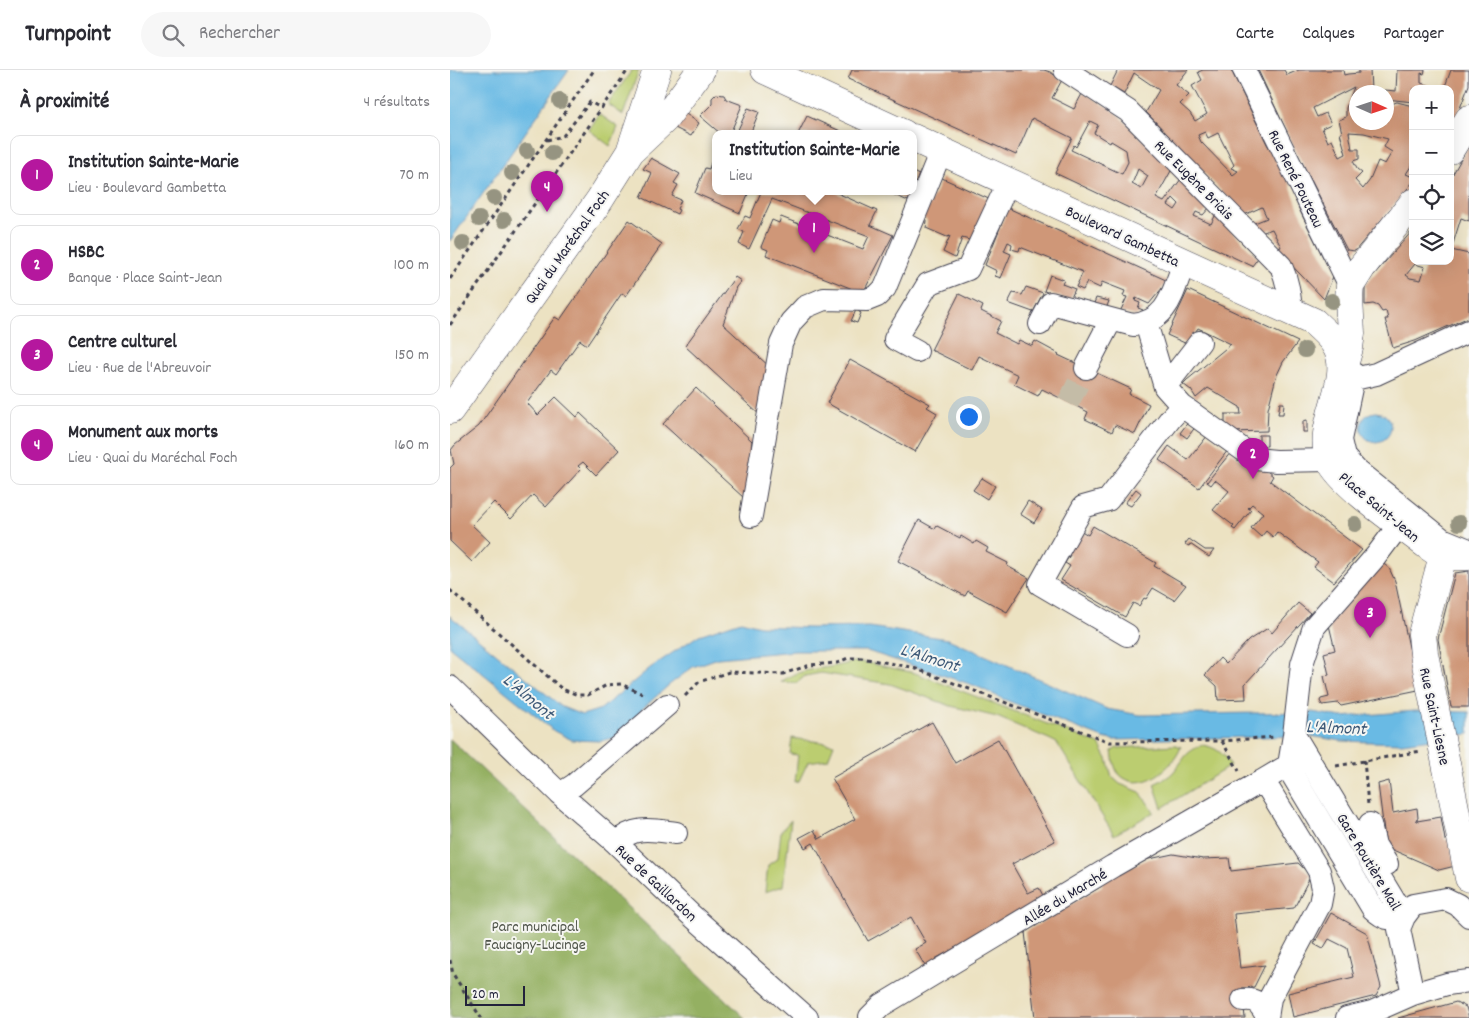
<!DOCTYPE html>
<html lang="fr">
<head>
<meta charset="utf-8">
<style>
	:root { --surface:#fff; --page:#f7f7f7; --text:#2b2b33; --muted:#7c7c81; --line:#e1e1e2; --accent:#b5179e }
	body { margin:0; font-family:Dekko,sans-serif; background:var(--page); color:var(--text) }
	.controls { position:absolute; right:15px; top:15px; display:grid; overflow:hidden; border-radius:10px; box-shadow:0 5px 20px #0002 }
	.controls button { width:45px; height:45px; display:grid; place-items:center; padding:0; border:0; border-bottom:1px solid var(--line); background:var(--surface); color:var(--text); font:25px sans-serif }
	.compass { position:absolute; left:899px; top:15px; width:45px; height:45px; border-radius:50%; background:var(--surface); box-shadow:0 5px 20px #0002; rotate:93deg }
	.scale { position:absolute; left:15px; bottom:12px; width:60px; box-sizing:border-box; padding-left:5px; border:2px solid #22223b; border-top:0; font-size:14px; line-height:18px; white-space:nowrap; color:#22223b; -webkit-text-stroke:4px #f6f6f2; paint-order:stroke }
	.you { position:absolute; left:518px; top:346px; width:18px; height:18px; margin:-12px; border:4px solid #fff; border-radius:50%; background:#1a73e8; box-shadow:0 0 0 8px #1a73e833 }
	.badge { display:grid; place-items:center; width:32px; height:32px; border-radius:50%; background:var(--accent); color:#fff; font-size:16px; font-weight:700 }
	.pin { position:absolute; translate:-50% -41px; filter:drop-shadow(0 1px 2px #0008) }
	.pin::after { content:''; position:absolute; top:26px; width:18px; height:15px; background:inherit; clip-path:polygon(0 0,100% 0,50% 100%) }
	.popup { position:absolute; left:262px; top:60px; width:205px; height:65px; box-sizing:border-box; display:grid; place-content:center; border-radius:10px; background:var(--surface); filter:drop-shadow(0 1px 4px #0005); font-size:16px; white-space:nowrap; color:var(--muted) }
	.popup b { font-size:19px; color:var(--text) }
	.popup::after { content:''; position:absolute; left:50%; top:100%; margin-left:-10px; border:10px solid transparent; border-top-color:var(--surface) }
	.list { margin:0; padding:0; list-style:none }
	h2 { display:flex; justify-content:space-between; align-items:center; height:65px; margin:0; padding:0 20px; font-size:21px }
	h2 small { font-size:16px; font-weight:400; color:var(--muted) }
	.list li { display:grid; grid-template-columns:32px 1fr auto; gap:15px; align-items:center; box-sizing:border-box; height:80px; margin:0 10px 10px; padding:0 10px; border:1px solid var(--line); border-radius:10px }
	.list b { display:block; font-size:19px; white-space:nowrap }
	.list p { margin:0; font-size:16px; white-space:nowrap; color:var(--muted) }
	.list em { font-size:16px; font-style:normal; color:var(--muted) }
	.icon { flex:none; width:28px; height:28px; fill:none; stroke:currentColor; stroke-width:2; stroke-linecap:round; stroke-linejoin:round }
	.map { position:relative; flex:none; width:1019px; height:948px; overflow:hidden }
	header { display:flex; align-items:center; gap:30px; box-sizing:border-box; height:70px; padding:0 25px; background:var(--surface); border-bottom:1px solid var(--line) }
	header strong { font-size:24px }
	nav { display:flex; gap:28px; margin-inline-start:auto; font-size:18px }
	.search { width:350px; height:45px; background:var(--page); display:flex; align-items:center; gap:12px; box-sizing:border-box; padding:0 18px; border-radius:28px; color:var(--muted); font-size:19px }
	main { display:flex }
	aside { flex:1; background:var(--surface) }
	.map>svg:first-child { display:block }
</style>
</head>
<body>
<header>
<strong>Turnpoint</strong>
<div class="search"><svg class="icon" aria-label="search" viewBox="0 0 24 24"><circle cx="10" cy="10" r="6"/><path d="M15 15l6 6"/></svg>Rechercher</div>
<nav><a>Carte</a><a>Calques</a><a>Partager</a></nav>
</header>
<main>
<aside>
<h2>À proximité<small>4 résultats</small></h2>
<ul class="list">
<li><span class="badge">1</span><div><b>Institution Sainte-Marie</b><p>Lieu · Boulevard Gambetta</p></div><em>70 m</em></li>
<li><span class="badge">2</span><div><b>HSBC</b><p>Banque · Place Saint-Jean</p></div><em>100 m</em></li>
<li><span class="badge">3</span><div><b>Centre culturel</b><p>Lieu · Rue de l'Abreuvoir</p></div><em>150 m</em></li>
<li><span class="badge">4</span><div><b>Monument aux morts</b><p>Lieu · Quai du Maréchal Foch</p></div><em>160 m</em></li>
</ul>
</aside>
<div class="map">
<svg width="1019" height="948" viewBox="0 0 1019 948">
	<rect width="100%" height="100%" fill="#f6f6f2"/>
	<filter id="ink" filterUnits="userSpaceOnUse"><feTurbulence type="fractalNoise" baseFrequency=".02" numOctaves="2"/><feDisplacementMap in="SourceGraphic" scale="10" xChannelSelector="R" yChannelSelector="G"/><feConvolveMatrix kernelMatrix="1 2 1 2 8 2 1 2 1" color-interpolation-filters="sRGB"/></filter>
	<filter id="wash" filterUnits="userSpaceOnUse"><feTurbulence type="fractalNoise" baseFrequency=".0096" numOctaves="4" result="noise"/><feDisplacementMap in="SourceGraphic" scale="20" xChannelSelector="R" yChannelSelector="G"/><feGaussianBlur stdDeviation="1.12" result="paint"/><feColorMatrix in="noise" values="0 0 0 0 0 0 0 0 0 0 0 0 0 0 0 0 0 1.4 0 .05"/><feComposite in="paint" operator="in"/></filter>
	<g filter="url(#wash)">
		<rect width="100%" height="100%" fill="#ece2c2"/>
		<path fill="#bbcd70" stroke="#6e7856" d="M182,0h7l-16,45 -15,-11z
			M149,44l19,13 -8,19 -21,-16z
			M402,592h11l52,11 184,71 8,15 5,18 8,7 20,8 14,20 -40,23 -57,-92 -8,-4 -52,-22 -46,-11 -61,-22 -69,-11 -16,3 -8,7 -16,-1c20,-16 49,-12 71,-20z
			M342,668l42,6 -6,15 -20,3 -9,19 -4,1 3,-27 -8,-1z
			M726,675l5,2c-7,20 -41,49 -62,27 -5,-5 -6,-16 -7,-23l5,-3z
			M752,675c14,2 23,9 28,21l-68,42 -8,-24c8,-4 16,-7 21,-14 12,-14 8,-16 27,-25z
			M341,750l-8,66 -18,6 3,-27 10,-7 3,-27z"/>
		<path fill="#94b062" stroke="#5b694e" d="M0,669l295,279h-295z"/>
		<path fill="#69bae4" stroke="#466e90" d="M0,0h119l-119,171z
			M911 357a15 15 0 1 1 30 0a15 15 0 1 1-30 0Z
			M0,546l112,91 20,8 19,-6 49,-41 49,-33 42,-14 19,5 51,2 59,-1 78,12 159,70 33,6 172,-3 30,5 73,-6 54,1v22l-67,9 -60,-2 -32,-5 -197,4 -10,-2 -100,-39 -27,-13 -109,-35h-72l-77,7 -25,9 -24,18 -27,24 -23,28 -19,4 -28,-1 -18,-9 -104,-84z"/>
		<g id="blocks">
			<path fill="#cf9778" fill-rule="evenodd" d="M402,0h192l6,2 12,8 -10,18 22,11 9,-17 31,19 58,58 -16,29 8,4 17,-23 29,28 -7,8 -7,-3 -2,4 17,8 5,-10 42,44 -6,8 -197,-93 17,-35 -40,-20 -16,37 -168,-76zM640,51l8,4 -4,8 16,10 1,-2 15,9 2,12 -6,12 -51,-24 3,-5 2,2zM688,99l10,7 -7,13 -9,-5zM723,128l6,6 -4,6 -7,-5z
				M668,0h70l-12,15 13,10 -9,9 10,9 5,8 12,-7 -15,-28 10,-6 -4,-8 5,-2h28l36,74 22,38 10,27 24,48 11,17 -10,25 -48,-50 5,-2 -9,-18 -11,4 -9,-9 15,-6 -5,-11 -18,8 -98,-103 13,-22 -25,-17 -10,21 -14,-8zM755,62l3,6 10,-5 16,32 -3,3 7,3 -5,4 -32,-33 -3,-7z
				M808,0h26l3,5 12,-5h44l1,5 4,-1 11,-1v-3h11l1,20h6v2h-21v30h30l2,-17 9,-3 16,4v57l-7,11 7,3v5l-58,69 -8,-1 -55,-107zM904,17l-8,21v9l-7,3 3,13h-2l6,21 -6,3 -8,-17 -4,2 -6,-14 9,-4 -5,-11 -9,4 -4,-9zM899,62l15,1 24,6 -4,8 8,5 -7,12 -7,-3 -8,19 -7,9 -8,-9 7,-7 -5,-4 -4,-8 6,-2v-10h-7z
				M947,0h28l-1,4 -3,-1v10l20,6h-28v13l-27,-3 -1,-9 11,1z
				M1001,0h18v15l-16,41h-3v-37h-6z
				M266,24l8,1 2,4 16,6 -12,29h-9l-21,-18 12,-12v-6z
				M298,38l11,4 -9,22h-14z
				M233,42l16,11 -8,13 -18,-9z
				M357,46l40,18h-49z
				M1019,75v76l-8,-3 -10,32 18,4v63l-54,24 -22,7 -8,-29h3l-2,-8 -4,1 -4,-6 -5,-2 -8,1v-20l48,-55v31h37v-82zM965,194l10,3 -4,13 -11,-2 -4,-3z
				M265,81v41h34l-9,21 -45,-20 10,-25 4,1z
				M201,88l29,16 -6,9 4,2 -6,11 9,4 -4,9 2,1 -2,4 -36,-17 11,-24 -9,-4z
				M463,102l6,3 -6,15z
				M492,108l49,22 -18,41 -11,-3 -7,20 -12,-6 7,-16 -3,1 -21,-9 1,-7 -4,-3z
				M311,122h33l6,2 1,-2h34l42,19 -7,14 23,10 -30,58 -97,-38 2,-5 -7,-3 11,-27 7,3 2,-6 82,32 6,-13 -97,-37 -23,50 -10,-5 5,-12 -6,-3 7,-13 5,2z
				M438,122h24l-4,9z
				M558,138l160,73 -19,23 -13,-6 -1,3 5,2 -2,5 5,2 -7,6 -16,-4 7,-15 -4,-1 2,-5 -23,-9 -2,6 -13,-6 -4,8 -7,-3 7,-15 -63,-25 -1,4 -8,-2 1,-5 -4,-2 -4,9 7,3 -10,24 -6,-2 2,-5 -12,-6z
				M179,150l33,24 -36,52 -4,-3 -35,52 -7,-5 -24,34 -5,-4 -24,33 11,12 18,-18 21,20 3,-4 39,37 -23,25 -13,-13 -5,4 3,3 -35,38 -13,-12 -22,24 -17,-17 -22,23 18,17 -18,20 -22,-21v-73l4,-4 -3,-14 4,-5 24,-19 76,-109 5,3z
				M600,205l14,5 -2,4 13,5 -5,11 -26,-9z
				M285,207l6,4 -5,6 -13,37 48,44 -9,49 -77,-71z
				M576,217l17,6 -10,19 -25,-9 5,-10 9,2z
				M738,220l110,52 -15,20 -7,15 -8,32 -1,22 -38,1 -4,-4v-14h16l-1,-7 -32,-19 -12,10 -5,-8 -8,-6 4,-4 44,-36 -33,-16 -11,16 -20,-9z
				M509,224l24,12 -2,5 20,10 -6,12 22,11 2,-4 13,6 3,-5 24,13 -1,1 73,34 -2,5 20,10 -14,30 -20,-9 -3,7 -27,-13 3,-7 -46,-23 -4,7 -24,-12 4,-9 -39,-19 -7,14 -41,-20z
				M646,228l13,3 -3,8 -13,-3z
				M406,240l5,3 -4,10 -6,-2z
				M400,290l80,44 -3,3 10,6 -22,39 -88,-49z
				M246,318l56,53 -1,7 6,5 -13,45 -81,-74z
				M830,333h4l-1,11h-5z
				M857,350v12h-4v-11z
				M739,351l7,5 -9,12 -7,-5z
				M758,365l20,15 -29,38 -40,-28 10,-14 19,14z
				M809,365h8v11l-8,-1z
				M781,382l23,18 3,-3 4,-1 12,10 -3,5 92,69 -28,32 -20,-15 4,-5 -41,-30 -4,5 -7,-6 -5,6 -10,-9 12,-15 -11,-9 -4,4 3,2 -16,20 -3,-2 2,-2 -21,-16 16,-19 -14,-11 -4,5 -4,-3z
				M532,408l13,8 -8,13 -14,-9z
				M686,419l5,4 -10,13 -6,-3z
				M578,431l14,9 -8,13 -14,-9z
				M469,450l16,9 2,-3 23,12 1,-2 13,8 2,-3 12,7 -2,4 22,11 -1,3 22,12 -22,34 -39,-21 -3,5 -67,-35z
				M643,456l63,37 -2,3 32,19 -12,15 -21,-12 -7,11 -2,-1 -5,8 -6,-3 -8,14 -64,-37 9,-14 -5,-3 5,-8 -4,-3 14,-22 8,5z
				M739,469l16,11h9l-5,7 -19,-13 -1,2 -4,-2z
				M931,492l8,6 6,13 23,109 -77,16 -3,-3 -16,2 -2,-4 1,-2 8,-2 -5,-21 5,-1 -5,-22 11,-3 -6,-25z
				M1019,501v136h-18l-13,-68 17,-66z
				M848,533l12,10 -65,71 1,15 -28,1 -1,-14 -12,-11 15,-17 6,6 23,-24 19,-12 4,5z
				M482,652l23,41 43,-24 57,102 -43,23 16,29 11,-5 8,15 -13,1 -99,55 3,6 -10,6 -13,-22 11,-6 -15,-26 -43,24 -55,-98 -8,5 -6,-10 15,-8 5,9 36,-20 -23,-41z
				M939,711l4,32 24,-5 1,10 -2,1 1,2 24,-4 4,23 5,-1 5,27 -16,4 -53,-23 -8,-63z
				M723,784l30,5 26,-1 2,13 67,-8 13,12 -17,33 -60,6 6,54 25,-3 -11,22 -12,1 3,30h-210l-10,-86 77,-46v-8l47,-19z
				M881,843l36,20 14,54 -5,9 -83,21 -5,-24 66,-16 -7,-29 -18,-9 -6,10 -9,-5z
				M1006,932l10,5 3,11h-71z"/>
		</g>
	</g>
	<g filter="url(#ink)">
		<use href="#blocks" fill-opacity="0" stroke="#403f4f" stroke-width="1"/>
		<g fill="none" stroke-linecap="round" stroke-linejoin="round">
			<path stroke="#c4bca7" stroke-width="22" stroke-dasharray="22 11" stroke-linecap="butt" d="M618,333l18,-35"/>
			<g stroke="#403f4f" stroke-width="24">
				<path id="minor" d="M615,0l63,41 153,155c7,16 9,29 10,47
					M794,0l106,216
					M696,253l19,64 17,19 74,53 20,2 54,-1
					M590,254l11,-21 82,22c36,-4 39,-32 51,-62
					M467,281l-22,-12 33,-55 40,-15 40,-86
					M636,298l25,-48
					M904,304l-14,66 4,17 12,13 86,69 27,11
					M891,306l13,3 22,-5 93,-43
					M715,317l35,-45
					M301,446l30,-172 10,-22 14,-15 19,-8 43,1 10,-4 8,-8 56,-137
					M677,565l-87,-51 43,-77 25,-7 63,-82 11,-12
					M0,617l110,107 56,49 74,71 117,104
					M844,665l110,182
					M839,695l4,11 80,133c12,11 15,10 31,8
					M110,724l14,-9 93,-80
					M920,754l5,21 12,19
					M166,773c19,-18 36,-13 60,-10
					M963,924l-14,-65 5,-12 9,-12 33,-6 12,6 11,11
					M793,930c14,-2 17,5 24,16
					M420,947l12,-12 231,-139 149,-85
					M817,948l3,-20 50,-94 3,-16 -4,-17 -49,-80 -8,-10 27,-16 5,-30 8,-71 12,-37 62,-71 24,-32
					M897,948l25,-6 41,-18 34,-10 22,-3"/>
			</g>
			<g stroke="#403f4f" stroke-width="29">
				<path id="major" d="M315,0l139,64
					M463,68l401,184c8,8 18,15 23,26 17,32 -22,78 -7,112 11,25 74,67 98,86l15,10h26
					M183,79l32,-30 36,-49
					M1000,80l19,-31
					M893,299l6,-21 2,-15 -2,-34 1,-13 12,-19 51,-64
					M0,340l149,-209 31,-49 27,-82
					M993,486l-21,78 2,20 45,224"/>
			</g>
			<path stroke="#403f4f" stroke-width="3" stroke-dasharray="4 4" stroke-linecap="butt" d="M97,70l16,-4 27,-34 11,6
				M0,209l144,-209
				M0,255l178,-255
				M0,520l112,99 16,6h10l19,-10 14,-1 24,11
				M235,626l14,-14 30,-10 54,2 27,-9 27,-2 11,-5h13l50,9 199,75 112,-1 52,-4
				M772,671l17,30
				M914,690l4,45
				M886,696l85,-15
				M0,890l3,14 28,44"/>
			<use href="#minor" stroke="#fff" stroke-width="22"/>
			<use href="#major" stroke="#fff" stroke-width="28"/>
		</g>
		<g fill="#969481">
			<circle cx="110" cy="31" r="8"/>
			<circle cx="77" cy="81" r="8"/>
			<circle cx="102" cy="83" r="8"/>
			<circle cx="62" cy="103" r="8"/>
			<circle cx="44" cy="128" r="8"/>
			<circle cx="29" cy="149" r="8"/>
			<circle cx="54" cy="150" r="8"/>
			<circle cx="13" cy="173" r="8"/>
			<circle cx="882" cy="231" r="8"/>
			<circle cx="855" cy="280" r="8"/>
			<circle cx="1009" cy="453" r="8"/>
			<circle cx="905" cy="454" r="8"/>
		</g>
	</g>
	<g text-anchor="middle" stroke-width="4" stroke-linejoin="round" paint-order="stroke">
		<g font-size="16" fill="#22223b" stroke="#f6f6f2">
			<text transform="translate(847 108) rotate(64)" y="6">Rue René Pouteau</text>
			<text transform="translate(745 109) rotate(45)" y="6">Rue Eugène Briais</text>
			<text transform="translate(673 165) rotate(25)" y="6">Boulevard Gambetta</text>
			<text transform="translate(116 176) rotate(-55)" y="6">Quai du Maréchal Foch</text>
			<text transform="translate(930 436) rotate(40)" y="6">Place Saint-Jean</text>
			<text transform="translate(986 646) rotate(78)" y="6">Rue Saint-Liesne</text>
			<text transform="translate(920 791) rotate(59)" y="6">Gare Routière Mail</text>
			<text transform="translate(207 812) rotate(43)" y="6">Rue de Gaillardon</text>
			<text transform="translate(614 826) rotate(-31)" y="6">Allée du Marché</text>
		</g>
		<g font-size="16" fill="#50554b" stroke="#f6f6f2">
			<text x="85" y="861">Parc municipal<tspan x="85" dy="18">Faucigny-Lucinge</tspan></text>
		</g>
		<g font-size="18" font-style="italic" fill="#3b5776" stroke="#f6f6f2">
			<text transform="translate(480 587) rotate(17)" y="6">L'Almont</text>
			<text transform="translate(79 626) rotate(40)" y="6">L'Almont</text>
			<text transform="translate(886 657) rotate(2)" y="6">L'Almont</text>
		</g>
	</g>
</svg>
<div class="controls">
<button>+</button>
<button>−</button>
<button><svg class="icon" aria-label="locate" viewBox="0 0 24 24"><circle cx="12" cy="12" r="6"/><path d="M12 2v4M12 18v4M2 12h4M18 12h4"/></svg></button>
<button><svg class="icon" aria-label="layers" viewBox="0 0 24 24"><path d="M12 4l9 5-9 5-9-5zM3 14l9 5 9-5"/></svg></button>
</div>
<svg class="compass" viewBox="-18 -18 36 36"><path d="M0-13l5 13h-10z" fill="#e53935"/><path d="M0 13l5-13h-10z" fill="#7c7c81"/></svg>
<div class="scale">20 m</div>
<div class="you"></div>
<div class="pin badge" style="left:364px;top:183px">1</div>
<div class="popup"><b>Institution Sainte-Marie</b>Lieu</div>
<div class="pin badge" style="left:803px;top:409px">2</div>
<div class="pin badge" style="left:920px;top:568px">3</div>
<div class="pin badge" style="left:97px;top:142px">4</div>
</div>
</main>
</body>
</html>
